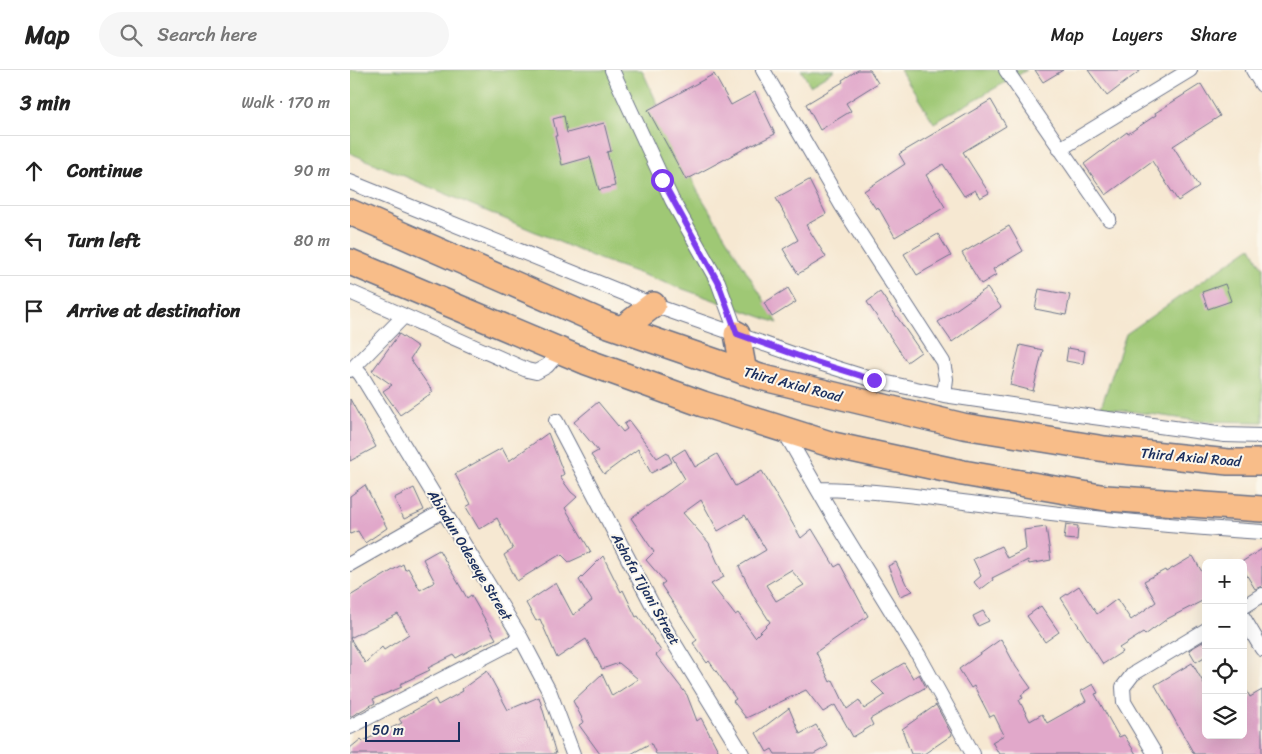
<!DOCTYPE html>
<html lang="en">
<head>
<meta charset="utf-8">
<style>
	:root { --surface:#fff; --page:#f6f6f6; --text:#222; --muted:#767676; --line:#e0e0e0 }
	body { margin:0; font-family:Sriracha,sans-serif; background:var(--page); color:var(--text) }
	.controls { position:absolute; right:15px; bottom:15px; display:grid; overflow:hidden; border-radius:8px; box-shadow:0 5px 20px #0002 }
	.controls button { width:45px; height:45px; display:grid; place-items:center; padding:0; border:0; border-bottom:1px solid var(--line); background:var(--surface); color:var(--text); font:25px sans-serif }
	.scale { position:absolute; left:15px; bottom:12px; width:95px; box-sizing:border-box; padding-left:5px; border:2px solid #1b2f5e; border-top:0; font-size:14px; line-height:18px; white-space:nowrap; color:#1b2f5e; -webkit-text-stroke:4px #fbf7ec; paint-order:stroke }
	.stop { position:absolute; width:15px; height:15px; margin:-11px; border:4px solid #7c3aed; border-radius:50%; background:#fff }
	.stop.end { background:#7c3aed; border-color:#fff; box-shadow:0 1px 5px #0008 }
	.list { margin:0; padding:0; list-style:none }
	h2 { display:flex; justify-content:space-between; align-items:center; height:65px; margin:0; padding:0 20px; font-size:21px }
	h2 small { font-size:16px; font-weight:400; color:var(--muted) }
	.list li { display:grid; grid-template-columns:32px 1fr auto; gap:15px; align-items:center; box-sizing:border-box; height:70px; padding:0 20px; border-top:1px solid var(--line) }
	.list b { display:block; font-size:19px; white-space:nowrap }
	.list em { font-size:16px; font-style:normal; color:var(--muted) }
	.icon { flex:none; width:28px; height:28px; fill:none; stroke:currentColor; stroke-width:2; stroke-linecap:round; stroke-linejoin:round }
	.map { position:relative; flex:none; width:912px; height:684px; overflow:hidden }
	header { display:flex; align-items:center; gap:30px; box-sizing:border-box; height:70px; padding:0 25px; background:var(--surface); border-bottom:1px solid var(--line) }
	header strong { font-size:24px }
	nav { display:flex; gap:28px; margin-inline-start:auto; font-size:18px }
	.search { width:350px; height:45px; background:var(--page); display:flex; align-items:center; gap:12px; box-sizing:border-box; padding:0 18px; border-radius:28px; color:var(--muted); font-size:19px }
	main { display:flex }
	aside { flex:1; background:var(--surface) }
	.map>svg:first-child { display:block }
</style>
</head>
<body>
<header>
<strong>Map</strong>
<div class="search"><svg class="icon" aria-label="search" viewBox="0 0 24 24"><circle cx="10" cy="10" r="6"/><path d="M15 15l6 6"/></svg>Search here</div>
<nav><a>Map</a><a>Layers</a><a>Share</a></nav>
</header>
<main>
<aside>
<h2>3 min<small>Walk · 170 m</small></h2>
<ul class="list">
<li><svg class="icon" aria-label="ahead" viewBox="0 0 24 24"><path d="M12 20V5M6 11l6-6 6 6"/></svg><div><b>Continue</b></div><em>90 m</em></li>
<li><svg class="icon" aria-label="left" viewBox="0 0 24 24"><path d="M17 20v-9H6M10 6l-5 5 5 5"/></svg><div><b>Turn left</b></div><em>80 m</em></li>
<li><svg class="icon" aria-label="arrive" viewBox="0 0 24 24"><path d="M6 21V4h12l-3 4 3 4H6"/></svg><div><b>Arrive at destination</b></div></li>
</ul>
</aside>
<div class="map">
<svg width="912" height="684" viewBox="0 0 912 684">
	<rect width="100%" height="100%" fill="#fbf7ec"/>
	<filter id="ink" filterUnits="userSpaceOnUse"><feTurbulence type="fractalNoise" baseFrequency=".02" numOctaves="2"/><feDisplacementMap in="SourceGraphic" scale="10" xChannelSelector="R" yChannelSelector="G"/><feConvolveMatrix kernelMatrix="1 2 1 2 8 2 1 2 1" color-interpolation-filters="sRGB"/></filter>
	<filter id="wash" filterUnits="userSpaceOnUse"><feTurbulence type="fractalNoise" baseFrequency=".0096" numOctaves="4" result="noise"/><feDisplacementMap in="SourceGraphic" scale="20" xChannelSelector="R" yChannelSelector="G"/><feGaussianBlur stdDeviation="1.12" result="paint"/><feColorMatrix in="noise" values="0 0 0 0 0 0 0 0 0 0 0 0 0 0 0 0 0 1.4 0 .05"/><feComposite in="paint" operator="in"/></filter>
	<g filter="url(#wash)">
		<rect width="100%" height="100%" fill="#f6e8d2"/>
		<path fill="#9fc874" stroke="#5d7c69" d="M0,0h292l55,120 81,133 -179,-64 -249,-106z
			M451,0h34l-25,15z
			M550,0h127l-93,53z
			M901,177l11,21v154l-63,-1 -98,-14 25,-73z"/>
		<g id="blocks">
			<path fill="#e1a8ca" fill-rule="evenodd" d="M508,0h12l8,13 -32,20 5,8 -31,19 -14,-26 37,-22 -1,-2z
				M685,0h28l-20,12z
				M738,0h53l-34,26z
				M364,4l17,31 24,-13 20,42 -22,11v-1l-67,36 -38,-70z
				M851,14l19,32 -47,30 26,41 -21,14 -26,-40 -46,34 -22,-31 43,-32 1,2 28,-19 -1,-2z
				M641,30l15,26 -43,26 26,41 -9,5 -5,-8 -11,6 -21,-32 -17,11 19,32 -50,30 -17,-30 -2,2 -12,-18 41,-27 -6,-10z
				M214,46l3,17 37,-10 7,28 -4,1 8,34 -16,4 -9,-33 -28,8 -7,-29h2l-4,-17z
				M459,110l17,34 -20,11 20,32 -28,17 -15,-25 15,-9 -22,-42z
				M659,156l14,25 -30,18 3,6 -15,9 -19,-31z
				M588,164l13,22 -34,19 -13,-21z
				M875,214l6,17 -23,8 -6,-17z
				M438,218l8,14 -24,15 -8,-14z
				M637,218l14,19 -49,35 -14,-20z
				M689,219l31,6 -4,20 -31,-6z
				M530,222l41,60 -14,10 -40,-60z
				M49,264l19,13 -8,12 23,33 -33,23 -17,-24 9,-6 -20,-14z
				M670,275l23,5 -10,41 -23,-6z
				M718,278l17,3 -2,13 -17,-3z
				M0,329l26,48 -26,14z
				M248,332l25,30 4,-3 -3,-5 5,-3 28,37 10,-6 5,10 -21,11 -13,-24 -34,25 -13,-19 7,-4 -24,-29z
				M198,363l16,41 -4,3 11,15 6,5 -12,11 26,44 -22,10 -8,-8 -44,27 -13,-26 9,-6 -16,-31 -18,11 -13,-22 5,-3 -16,-30 47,-26 7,13z
				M335,379l10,18 22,-13 18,32 27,-15 39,67 11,-9 23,38 5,-3 28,52 -52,36 14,30 3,-2 14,29 12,-9 5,9 21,-14 -13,-13 32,-19 9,15 6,-4 7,13 -56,32 3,6 -20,12 -18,-32 -12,7 -17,-22 -60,28 -13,-17 3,-2 -27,-38 -2,2 -14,-20 4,-3 -36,-55 4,-3 -19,-22 8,-8 -23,-34 54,-39 -13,-22zM351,430l17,31 27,-16 21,35 -27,16 15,31 16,25 -15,15 -17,-24 -3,2 -24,-31 13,-7 -15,-34 -26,-30zM441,500l13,15 -28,16 -10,-16z
				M15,415l22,43 -22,15 -7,-12 -8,3v-38z
				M64,418l10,22 -20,9 -10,-21z
				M716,454l12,2 -1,14 -13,-1z
				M696,457l5,33 -22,4 -1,-4 -36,18 1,2 -13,10 -6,-8 7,-6 -8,-17 28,-13 6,12 19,-9 -2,-19z
				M912,479v37l-7,3 -12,-20v-6h-3z
				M89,480l28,48 4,-3 25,44 -20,8 -20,11 -2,-3 -26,13 2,2 -30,14 2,3 -29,12 2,4 -25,14v-79l15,25 17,-16 2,3 25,-16 -11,-20 -48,24v-42l53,-32 2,6 3,-2 12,22 15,-8 -12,-23z
				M253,486l18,36 2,-2 13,27 2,-1 23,35 -5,4 31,40 10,26 4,-3 19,36h-64l-5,-11 -20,11h-31l-21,-29 5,-3 -11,-21 29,-27 10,22 26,-17 -19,-16 -17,6 -16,-30 -29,19 -17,-39 -4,2 -10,-18 30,-20 17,32 19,-14 -13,-21z
				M843,486l9,16 4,-2v29l-39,20 -22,16 -2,-2 -24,15 3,4 -19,12 -42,-66 18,-12 18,28 20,-15 14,21 25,-18 -12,-21 21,-11 1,2z
				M546,492l10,22 7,7 -13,5 -12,-30z
				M691,536l18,26 -14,10 -18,-26z
				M633,541l6,10 -11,5 -5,-10z
				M651,569l15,28 15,21 -10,7 2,3 -4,2 11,21 12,-7 5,9 39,-22 -5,-10 12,-7 5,9 -3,1 24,43 5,-2 12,19h-137l-7,-12 12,-7 -10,-20 -4,2 -16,-31 -3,2 -12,-19z
				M856,570v16l-10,6 -7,-12z
				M842,593l14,24v48h37v-51l7,13 12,-7v64h-68l-39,-69z
				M137,601l21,39 31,-13 17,57h-206v-6l11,-9 2,2 39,-18 -3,-4 36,-20 3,6 25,-14 -1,-2z
				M586,635l16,30 -28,19h-13l-9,-25z
				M439,638l11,26 16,-9 12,21 -14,8h-39l-3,-5 -5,3 -11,-19z"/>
		</g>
	</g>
	<g filter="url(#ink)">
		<use href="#blocks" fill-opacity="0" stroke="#687087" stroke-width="1"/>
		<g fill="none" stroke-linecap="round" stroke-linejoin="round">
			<g stroke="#687087" stroke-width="16">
				<path id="street" d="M262,0l60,130 46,82 19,52
					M413,0l79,136 101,156 3,17 -2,16
					M656,0l103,149
					M903,0l9,15
					M710,79l130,-79
					M0,112l303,123 157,55 64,20 70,15 135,20 146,20 37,1
					M0,222l177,78 9,2 11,-6 13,-15
					M4,297l50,-51
					M0,300l4,-3 7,8 160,263 29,55 23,61
					M206,351l107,204 79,129
					M434,361l52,90 83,135 54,98
					M469,419c69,1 139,13 208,21 78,10 157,17 235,22
					M0,494l93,-53
					M893,537l19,-12
					M893,547l19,32
					M0,657l171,-89
					M805,684l-31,-52 -1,-15 10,-13 73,-44"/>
			</g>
			<g stroke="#687087" stroke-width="28">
				<path id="highway" d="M0,142l253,111 157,54 203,49 142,23 123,13h34
					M0,192l237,100 116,42 130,41 130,28 143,25 156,11
					M272,259l31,-24
					M387,264l7,38"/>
			</g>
			<use href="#street" stroke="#fff" stroke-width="14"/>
			<use href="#highway" stroke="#f8bd89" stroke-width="25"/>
		</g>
	</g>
	<g fill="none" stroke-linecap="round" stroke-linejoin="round" filter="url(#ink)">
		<path stroke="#7c3aed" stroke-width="6" d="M312,110l56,102 19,52 73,26 64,20"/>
	</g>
	<g text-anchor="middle" stroke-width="4" stroke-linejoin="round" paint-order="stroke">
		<g font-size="14" fill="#1b2f5e" stroke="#fbf7ec">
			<text transform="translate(443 314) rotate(15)" y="5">Third Axial Road</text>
			<text transform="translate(841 387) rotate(5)" y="5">Third Axial Road</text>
			<text transform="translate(120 485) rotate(59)" y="5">Abiodun Odeseye Street</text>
			<text transform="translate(296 519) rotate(61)" y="5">Ashafa Tijani Street</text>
		</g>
	</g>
</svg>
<div class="controls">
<button>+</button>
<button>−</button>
<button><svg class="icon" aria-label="locate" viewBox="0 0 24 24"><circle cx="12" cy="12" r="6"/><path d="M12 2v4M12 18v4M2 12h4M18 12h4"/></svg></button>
<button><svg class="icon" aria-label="layers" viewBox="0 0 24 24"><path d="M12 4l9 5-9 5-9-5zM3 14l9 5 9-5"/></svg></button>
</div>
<div class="scale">50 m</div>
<div class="stop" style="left:312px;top:110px"></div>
<div class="stop end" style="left:524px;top:310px"></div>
</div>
</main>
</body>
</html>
